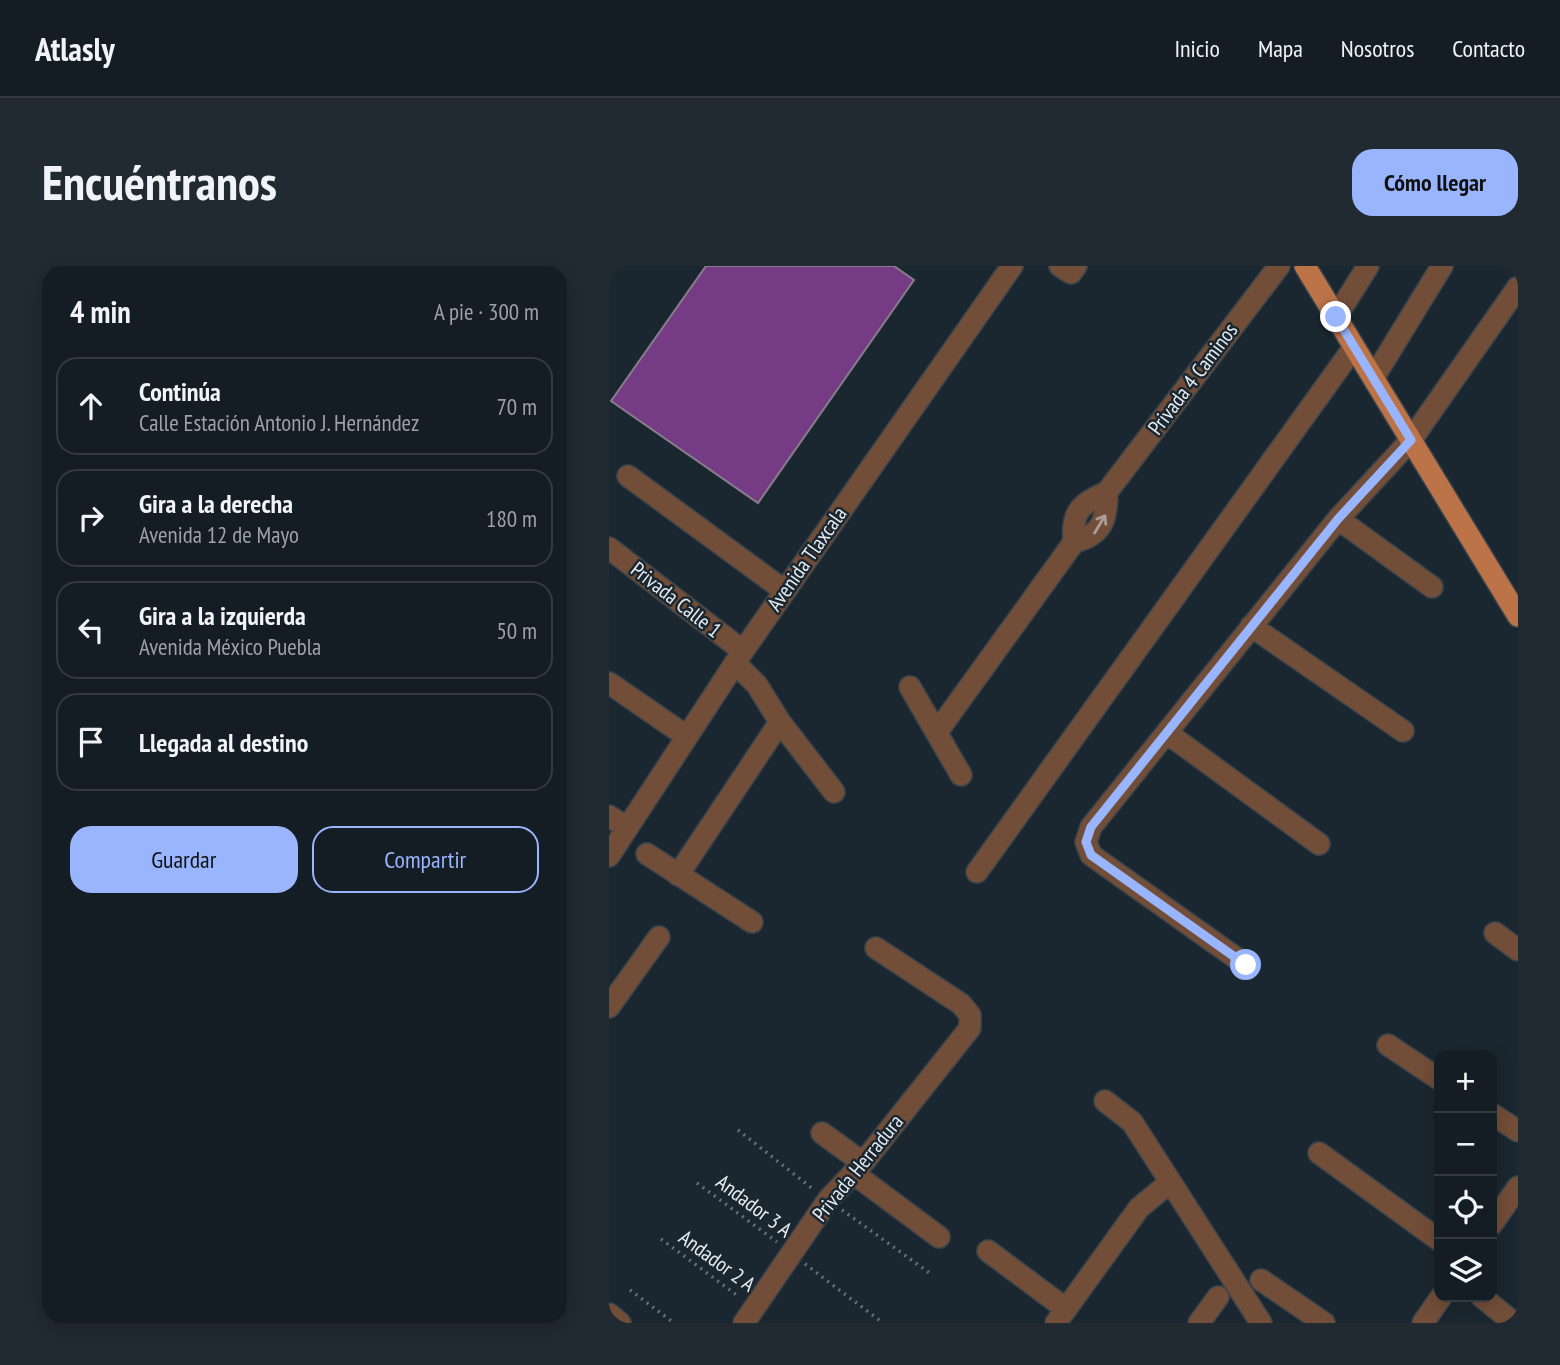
<!DOCTYPE html>
<html lang="es">
<head>
<meta charset="utf-8">
<style>
	:root { --surface:#141d24; --page:#212a31; --text:#f1f3f6; --muted:#9da2a6; --line:#333b41; --accent:#99b5fd }
	body { margin:0; font-family:"PT Sans Narrow",sans-serif; background:var(--page); color:var(--text) }
	.controls { position:absolute; right:21px; bottom:21px; display:grid; overflow:hidden; border-radius:14px; box-shadow:0 4px 18px #0003 }
	.controls button { width:63px; height:63px; display:grid; place-items:center; padding:0; border:0; border-bottom:2px solid var(--line); background:var(--surface); color:var(--text); font:35px sans-serif }
	.stop { position:absolute; width:21px; height:21px; margin:-16px; border:5px solid #99b5fd; border-radius:50%; background:#fff }
	.stop.end { background:#99b5fd; border-color:#fff; box-shadow:0 2px 7px #0008 }
	.list { margin:0; padding:0; list-style:none }
	h2 { display:flex; justify-content:space-between; align-items:center; height:91px; margin:0; padding:0 28px; font-size:30px }
	h2 small { font-size:23px; font-weight:400; color:var(--muted) }
	.list li { display:grid; grid-template-columns:46px 1fr auto; gap:21px; align-items:center; box-sizing:border-box; height:98px; margin:0 14px 14px; padding:0 14px; border:2px solid var(--line); border-radius:21px }
	.list b { display:block; font-size:26px; white-space:nowrap }
	.list p { margin:0; font-size:23px; white-space:nowrap; color:var(--muted) }
	.list em { font-size:23px; font-style:normal; color:var(--muted) }
	.actions { display:flex; gap:14px; padding:21px 28px }
	.actions a { flex:1; padding:16px 0; border:2px solid var(--accent); border-radius:21px; text-align:center; font-size:24px; color:var(--accent) }
	.actions .main { background:var(--accent); color:#111 }
	.icon { flex:none; width:38px; height:38px; fill:none; stroke:currentColor; stroke-width:2; stroke-linecap:round; stroke-linejoin:round }
	.map { position:relative; flex:none; width:909px; height:1057px; overflow:hidden; border-radius:21px }
	header { display:flex; align-items:center; gap:42px; box-sizing:border-box; height:98px; padding:0 35px; background:var(--surface); border-bottom:2px solid var(--line) }
	header strong { font-size:33px }
	nav { display:flex; gap:38px; margin-inline-start:auto; font-size:24px }
	.intro { display:flex; align-items:center; justify-content:space-between; box-sizing:border-box; height:168px; padding:0 42px }
	h1 { margin:0; font-size:49px }
	.button { padding:18px 32px; border-radius:21px; background:var(--accent); color:#111; font-size:24px; font-weight:700 }
	main { display:flex; gap:42px; padding:0 42px }
	aside { flex:1; background:var(--surface); border-radius:21px; box-shadow:0 4px 18px #0003 }
	.map>svg:first-child { display:block }
</style>
</head>
<body>
<header>
<strong>Atlasly</strong>
<nav><a>Inicio</a><a>Mapa</a><a>Nosotros</a><a>Contacto</a></nav>
</header>
<div class="intro"><h1>Encuéntranos</h1><a class="button">Cómo llegar</a></div>
<main>
<aside>
<h2>4 min<small>A pie · 300 m</small></h2>
<ul class="list">
<li><svg class="icon" aria-label="ahead" viewBox="0 0 24 24"><path d="M12 20V5M6 11l6-6 6 6"/></svg><div><b>Continúa</b><p>Calle Estación Antonio J. Hernández</p></div><em>70 m</em></li>
<li><svg class="icon" aria-label="right" viewBox="0 0 24 24"><path d="M7 20v-9h11M14 6l5 5-5 5"/></svg><div><b>Gira a la derecha</b><p>Avenida 12 de Mayo</p></div><em>180 m</em></li>
<li><svg class="icon" aria-label="left" viewBox="0 0 24 24"><path d="M17 20v-9H6M10 6l-5 5 5 5"/></svg><div><b>Gira a la izquierda</b><p>Avenida México Puebla</p></div><em>50 m</em></li>
<li><svg class="icon" aria-label="arrive" viewBox="0 0 24 24"><path d="M6 21V4h12l-3 4 3 4H6"/></svg><div><b>Llegada al destino</b></div></li>
</ul>
<div class="actions"><a class="main">Guardar</a><a>Compartir</a></div>
</aside>
<div class="map">
<svg width="909" height="1057" viewBox="0 0 909 1057">
	<rect width="100%" height="100%" fill="#1b2730"/>
	<path fill="#753b84" stroke="#887e8b" stroke-width="2" d="M97,0h188l20,14 -156,223 -147,-102z"/>
	<g fill="none" stroke-linecap="round" stroke-linejoin="round">
		<g stroke="#37434b" stroke-width="24">
			<path id="minor" d="M451,0l11,7 5,-7
				M727,51l32,-51
				M765,111l68,-111
				M19,210l157,115
				M729,253l94,68
				M465,276c-3,-31 7,-38 33,-50l172,-226
				M0,282l134,103
				M642,360l152,105
				M126,397l22,22 23,37 54,70
				M0,417l77,53
				M301,421l51,88
				M328,466l137,-190c28,-7 33,-22 33,-50
				M558,467l152,111
				M0,550l18,12
				M38,588l105,68
				M0,590l134,-205 269,-385
				M368,606l377,-525
				M69,609l102,-153
				M886,667l23,17
				M637,699l-155,-110 -5,-13 5,-15 247,-308 73,-79 107,-153
				M0,741l50,-70
				M779,779l51,34
				M496,835l27,21 129,201
				M883,848l26,17
				M213,867l41,30
				M710,887l120,87
				M244,907l86,64
				M883,958l26,-37
				M379,985l78,58
				M652,1014l63,43
				M873,1031l32,26
				M0,1048l11,9
				M135,1057l84,-123 35,-37 107,-135v-13l-9,-11 -85,-56
				M447,1057l83,-115 30,-25
				M590,1057l19,-26
				M814,1057l18,-26"/>
		</g>
		<g stroke="#37434b" stroke-width="24">
			<path id="major" d="M696,0l213,350"/>
		</g>
		<path stroke="#677179" stroke-width="3.5" stroke-dasharray="2 5" stroke-linecap="butt" d="M129,864l75,59
			M88,917l80,59
			M233,944l89,64
			M52,973l77,57
			M196,998l78,59
			M21,1024l44,33"/>
		<use href="#minor" stroke="#724e39" stroke-width="21"/>
		<use href="#major" stroke="#bd7348" stroke-width="21"/>
	</g>
	<defs><path id="oneway-shaft" d="M-6 0H5M1.5-3L5.5 0L1.5 3" fill="none" stroke-width="1.6" stroke-linecap="round" stroke-linejoin="round" transform="scale(1.75)"/></defs>
	<use stroke="#ac9e96" href="#oneway-shaft" transform="translate(491 258) rotate(-59)"/>
	<g fill="none" stroke-linecap="round" stroke-linejoin="round">
		<path stroke="#99b5fd" stroke-width="9" d="M637,699l-155,-110 -5,-13 5,-15 247,-308 73,-79 -75,-123"/>
	</g>
	<g text-anchor="middle" stroke-width="5" stroke-linejoin="round" paint-order="stroke">
		<g font-size="21" fill="#e5edf3" stroke="#1b2730">
			<text transform="translate(584 113) rotate(-53)" y="7">Privada 4 Caminos</text>
			<text transform="translate(198 293) rotate(-55)" y="7">Avenida Tlaxcala</text>
			<text transform="translate(67 334) rotate(38)" y="7">Privada Calle 1</text>
			<text transform="translate(249 902) rotate(-51)" y="7">Privada Herradura</text>
			<text transform="translate(145 940) rotate(37)" y="7">Andador 3 A</text>
			<text transform="translate(108 995) rotate(36)" y="7">Andador 2 A</text>
		</g>
	</g>
</svg>
<div class="controls">
<button>+</button>
<button>−</button>
<button><svg class="icon" aria-label="locate" viewBox="0 0 24 24"><circle cx="12" cy="12" r="6"/><path d="M12 2v4M12 18v4M2 12h4M18 12h4"/></svg></button>
<button><svg class="icon" aria-label="layers" viewBox="0 0 24 24"><path d="M12 4l9 5-9 5-9-5zM3 14l9 5 9-5"/></svg></button>
</div>
<div class="stop" style="left:637px;top:699px"></div>
<div class="stop end" style="left:727px;top:51px"></div>
</div>
</main>
</body>
</html>
